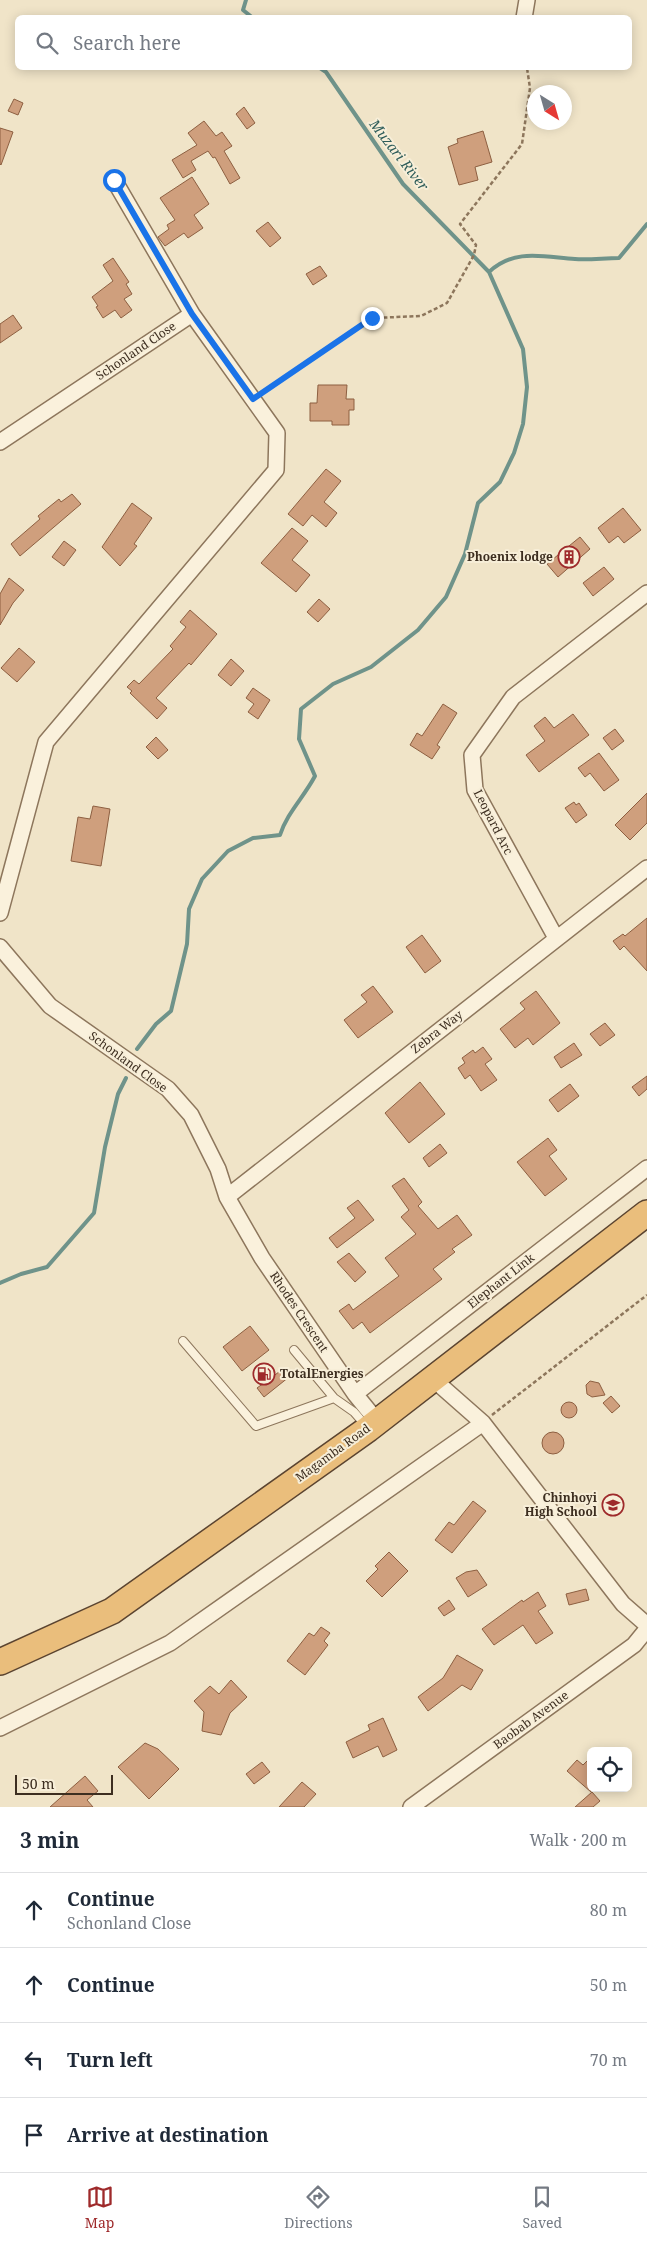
<!DOCTYPE html>
<html lang="en">
<head>
<meta charset="utf-8">
<style>
	:root { --surface:#fff; --page:#f6f6f7; --text:#1f2937; --muted:#747a83; --line:#e0e1e3; --accent:#9e2a2b }
	body { margin:0; font-family:"Noto Serif",serif; background:var(--page); color:var(--text) }
	.controls { position:absolute; right:15px; bottom:15px; display:grid; overflow:hidden; border-radius:8px; box-shadow:0 2px 12px #0003 }
	.controls button { width:45px; height:45px; display:grid; place-items:center; padding:0; border:0; border-bottom:1px solid var(--line); background:var(--surface); color:var(--text); font:25px sans-serif }
	.compass { position:absolute; left:527px; top:85px; width:45px; height:45px; border-radius:50%; background:var(--surface); box-shadow:0 2px 12px #0003; rotate:143deg }
	.scale { position:absolute; left:15px; bottom:12px; width:98px; box-sizing:border-box; padding-left:5px; border:2px solid #3d2e20; border-top:0; font-size:14px; line-height:18px; white-space:nowrap; color:#3d2e20; -webkit-text-stroke:4px #f7eed8; paint-order:stroke }
	.stop { position:absolute; width:15px; height:15px; margin:-11px; border:4px solid #1a73e8; border-radius:50%; background:#fff }
	.stop.end { background:#1a73e8; border-color:#fff; box-shadow:0 1px 5px #0008 }
	.list { margin:0; padding:0; list-style:none }
	h2 { display:flex; justify-content:space-between; align-items:center; height:65px; margin:0; padding:0 20px; font-size:21px }
	h2 small { font-size:16px; font-weight:400; color:var(--muted) }
	.list li { display:grid; grid-template-columns:32px 1fr auto; gap:15px; align-items:center; box-sizing:border-box; height:75px; padding:0 20px; border-top:1px solid var(--line) }
	.list b { display:block; font-size:19px; white-space:nowrap }
	.list p { margin:0; font-size:16px; white-space:nowrap; color:var(--muted) }
	.list em { font-size:16px; font-style:normal; color:var(--muted) }
	.icon { flex:none; width:28px; height:28px; fill:none; stroke:currentColor; stroke-width:2; stroke-linecap:round; stroke-linejoin:round }
	.map { position:relative; flex:none; width:647px; height:1807px; overflow:hidden }
	.search { position:absolute; background:var(--surface); box-shadow:0 2px 12px #0003; left:15px; right:15px; top:15px; height:55px; display:flex; align-items:center; gap:12px; box-sizing:border-box; padding:0 18px; border-radius:8px; color:var(--muted); font-size:19px }
	.sheet { height:365px; background:var(--surface) }
	nav { display:flex; justify-content:space-around; align-items:center; box-sizing:border-box; height:70px; border-top:1px solid var(--line); background:var(--surface); font-size:14px; color:var(--muted) }
	nav a { display:grid; justify-items:center; gap:2px }
	nav .on { color:var(--accent) }
	.map>svg:first-child { display:block }
</style>
</head>
<body>
<div class="map">
<svg width="647" height="1807" viewBox="0 0 647 1807">
	<rect width="100%" height="100%" fill="#f0e4c8"/>
	<g fill="none" stroke-linecap="round" stroke-linejoin="round">
		<path stroke="#6f938a" stroke-width="4" d="M246,0l-3,10 10,8
			M489,272c25,-24 55,-15 86,-13 15,1 29,-1 44,-1l28,-34
			M137,1049l19,-25 15,-13 16,-67 2,-35 13,-30 26,-28 25,-13 27,-3c7,-22 24,-38 35,-59l-16,-37 2,-30 32,-25 38,-17 47,-37 28,-33 19,-43 13,-51 22,-21 14,-29 9,-29 4,-37 -4,-38 -34,-77 -86,-88 -77,-112 -6,-4
			M0,1283l21,-9 26,-7 47,-54 11,-66 13,-53 8,-16"/>
	</g>
	<path fill="#cf9f7d" stroke="#8d5f41" d="M14,99l9,4 -5,12 -10,-4z
		M244,107l11,16 -8,6 -11,-15z
		M204,121l12,15 6,-4 10,14 -8,5 16,27 -10,6 -15,-27 -2,1 -5,-7 -17,10 5,9 -13,8 -11,-18 25,-15 -9,-12z
		M0,128l13,4 -12,33 -1,-1z
		M483,131l9,31 -17,5 3,13 -19,5 -11,-38 10,-4 -1,-4z
		M192,177l17,27 -15,11 9,13 -15,10 -4,-5 -19,13 -7,-9 11,-8 -2,-4 8,-5 -15,-22z
		M268,222l13,16 -11,9 -14,-16z
		M113,258l16,24 -3,2 6,10 -8,5 8,11 -11,8 -6,-8 -12,8 -7,-11 2,-1 -6,-9 21,-16 -10,-16z
		M320,266l7,10 -14,9 -7,-11z
		M13,315l9,13 -22,15v-19z
		M318,385h29l-1,14h8v11h-5v15h-17v-4h-22v-18h7z
		M326,469l15,12 -17,21 13,11 -11,14 -14,-12 -9,11 -15,-12z
		M72,494l9,10 -61,52 -9,-12 29,-25 -2,-3 21,-17 2,3z
		M132,503l20,15 -18,26 3,2 -17,20 -18,-19z
		M623,508l18,22 -17,13 -6,-7 -9,7 -11,-15z
		M292,528l16,13 -16,19 18,15 -14,17 -35,-29z
		M580,537l10,12 -32,28 -11,-13z
		M64,541l12,9 -12,16 -12,-9z
		M604,567l10,12 -21,17 -10,-13z
		M9,578l15,12 -11,13 -13,22v-31z
		M319,599l11,10 -12,13 -11,-10z
		M190,610l27,24 -26,31 -2,-2 -33,35 11,10 -10,11 -27,-26 2,-2 -5,-4 7,-7 5,4 34,-35 -3,-3 16,-19 -6,-5z
		M19,648l16,14 -18,20 -16,-14z
		M231,659l13,12 -13,15 -13,-11z
		M253,688l17,12 -12,19 -10,-7 6,-8 -8,-6z
		M443,704l14,9 -20,32 3,2 -8,12 -22,-14 7,-12 5,3z
		M573,714l16,21 -50,37 -13,-17 19,-14 -11,-15 11,-9 9,11z
		M615,729l9,12 -12,9 -9,-12z
		M156,737l12,13 -10,9 -12,-12z
		M599,753l20,27 -15,11 -14,-18 -5,4 -7,-9z
		M647,793v30l-17,17 -15,-15z
		M574,802l2,3 3,-2 8,12 -11,8 -11,-15z
		M93,806l17,3 -9,57 -30,-5 7,-44 12,2z
		M647,918v53l-23,-25 -4,4 -7,-9 10,-7 2,2z
		M422,935l19,26 -16,12 -19,-26z
		M373,986l20,26 -35,26 -14,-18 23,-18 -6,-7z
		M536,991l24,32 -27,22 -5,-7 -13,10 -15,-19 25,-20 -5,-6z
		M605,1023l10,12 -15,11 -10,-12z
		M574,1043l8,12 -21,13 -7,-11z
		M483,1047l9,12 -7,5 12,16 -16,11 -11,-16 -5,4 -7,-11 7,-5 -3,-5 11,-8 2,3z
		M647,1076v13l-8,7 -7,-9z
		M420,1082l25,32 -36,29 -24,-30z
		M570,1084l9,12 -21,16 -9,-12z
		M548,1138l9,12 -8,6 18,23 -22,17 -28,-34z
		M440,1144l7,9 -18,14 -6,-9z
		M404,1178l18,24 -4,4 20,23 19,-14 15,20 -20,14 3,3 -22,17 9,10 -72,54 -8,-11 -9,7 -14,-18 10,-7 4,6 46,-34 -14,-18 31,-24 -15,-17 8,-7 -17,-24z
		M358,1200l16,20 -37,28 -8,-10 26,-20 -8,-10z
		M349,1253l17,19 -11,10 -18,-20z
		M250,1326l19,24 -27,21 -19,-24z
		M283,1369l6,8 -25,20 -7,-9z
		M590,1381l9,2 6,12 -13,2 -5,-3 -1,-9z
		M611,1396l9,10 -8,7 -9,-10z
		M561 1410a8 8 0 1 1 16 0a8 8 0 1 1-16 0Z
		M542 1443a11 11 0 1 1 22 0a11 11 0 1 1-22 0Z
		M473,1501l13,10 -34,42 -17,-13 14,-18 5,3z
		M389,1552l19,19 -26,26 -16,-16 12,-12 -3,-3z
		M477,1570l10,15 -19,12 -12,-19 10,-6z
		M586,1589l3,11 -20,5 -3,-11z
		M538,1592l8,14 -8,5 15,22 -17,11 -13,-19 -29,20 -12,-16 40,-29 1,2z
		M449,1600l6,9 -11,7 -6,-8z
		M321,1627l9,6 -6,8 4,4 -23,30 -18,-14 22,-28 5,3z
		M457,1655l26,15 -12,20 -9,-5 -34,26 -10,-14 25,-19z
		M231,1680l16,17 -17,16 -9,22 -19,-4 2,-19 -10,-11 16,-15 9,8z
		M383,1718l14,32 -14,7 -5,-11 -25,12 -7,-16 24,-12 -2,-5z
		M145,1743l13,6 21,20 -30,30 -31,-32z
		M591,1757v35l-24,-21 10,-11 6,5z
		M262,1762l8,10 -16,12 -8,-10z
		M85,1776l13,15 -11,9 6,7h-43z
		M302,1782l14,12 -12,13h-25z
		M592,1792l8,9 -7,6h-18z"/>
	<g fill="none" stroke-linecap="round" stroke-linejoin="round">
		<g stroke="#8d765c" stroke-width="10">
			<path id="service" d="M183,1341l73,85 78,-28 20,14 13,15
				M294,1350l40,48"/>
		</g>
		<g stroke="#8d765c" stroke-width="18">
			<path id="minor" d="M524,18l3,-18
				M0,442l192,-128 -78,-134
				M0,913l46,-171 230,-272 1,-37 -85,-119
				M556,938l-81,-148 -3,-35 41,-58 134,-104
				M0,947l50,59 118,83 23,26 27,54 9,28 35,61 93,136 22,27
				M227,1197l420,-329
				M433,1379l50,44 140,181 24,21
				M355,1394l292,-226
				M0,1728l170,-85 313,-220
				M411,1807l223,-162 13,-16"/>
		</g>
		<g stroke="#5b4430" stroke-width="28">
			<path id="trunk" d="M0,1662l112,-51 256,-182 279,-216"/>
		</g>
		<path stroke="#8d765c" stroke-width="2.5" stroke-dasharray="4 2.5" stroke-linecap="butt" d="M263,392l110,-74 48,-2 26,-13 27,-48 2,-10 -16,-21 62,-80 8,-56 -3,-20
			M492,1415l155,-120"/>
		<use href="#service" stroke="#faf1dc" stroke-width="8"/>
		<use href="#minor" stroke="#faf1dc" stroke-width="15"/>
		<use href="#trunk" stroke="#eabe7c" stroke-width="25"/>
	</g>
	<g fill="none" stroke-linecap="round" stroke-linejoin="round">
		<path stroke="#1a73e8" stroke-width="6" d="M114,180l78,134 61,85 119,-81"/>
	</g>
	<defs>
		<g id="building-ring" transform="scale(1.125)"><circle r="9.5" fill="#f7eed8" stroke="#9e2a2b" stroke-width="1.5"/><path d="M-4-6H4V6H1V3H-1V6H-4ZM-2.5-4.3h1.7v1.8h-1.7ZM.8-4.3h1.7v1.8H.8ZM-2.5-1h1.7V.8h-1.7ZM.8-1h1.7V.8H.8Z" fill="#9e2a2b"/></g>
		<g id="fuel-ring" transform="scale(1.125)"><circle r="9.5" fill="#f7eed8" stroke="#9e2a2b" stroke-width="1.5"/><path d="M-5.5-6h7V0h2V4h1.3V-2.5L3-4.5l.8-.8L6-3V5H2.5V1h-1V6h-7ZM-4.2-4.7v3.2H.2V-4.7Z" fill="#9e2a2b"/></g>
		<g id="school-ring" transform="scale(1.125)"><circle r="9.5" fill="#f7eed8" stroke="#9e2a2b" stroke-width="1.5"/><path d="M0-5L7-2L0 1L-7-2ZM-4 1L0 2.5L4 1V4Q0 6-4 4Z" fill="#9e2a2b"/></g>
	</defs>
	<g fill-rule="evenodd">
		<use href="#building-ring" x="569" y="557"/>
		<use href="#fuel-ring" x="264" y="1374"/>
		<use href="#school-ring" x="613" y="1505"/>
	</g>
	<g text-anchor="middle" stroke-width="4" stroke-linejoin="round" paint-order="stroke">
		<g font-size="12" fill="#3d2e20" stroke="#f7eed8">
			<text transform="translate(136 351) rotate(-34)" y="4">Schonland Close</text>
			<text transform="translate(493 822) rotate(63)" y="4">Leopard Arc</text>
			<text transform="translate(437 1032) rotate(-38)" y="4">Zebra Way</text>
			<text transform="translate(128 1062) rotate(36)" y="4">Schonland Close</text>
			<text transform="translate(501 1281) rotate(-38)" y="4">Elephant Link</text>
			<text transform="translate(299 1312) rotate(56)" y="4">Rhodes Crescent</text>
			<text transform="translate(333 1453) rotate(-36)" y="4">Magamba Road</text>
			<text transform="translate(531 1720) rotate(-36)" y="4">Baobab Avenue</text>
		</g>
		<g font-size="12" font-weight="bold" fill="#3d2e20" stroke="#f7eed8" text-anchor="end">
			<text x="553" y="561">Phoenix lodge</text>
			<text x="280" y="1378" text-anchor="start">TotalEnergies</text>
			<text x="597" y="1502">Chinhoyi<tspan x="597" dy="14">High School</tspan></text>
		</g>
		<g font-size="14" font-style="italic" fill="#2f5d5a" stroke="#f7eed8">
			<text transform="translate(399 155) rotate(52)" y="5">Muzari River</text>
		</g>
	</g>
</svg>
<div class="controls">
<button><svg class="icon" aria-label="locate" viewBox="0 0 24 24"><circle cx="12" cy="12" r="6"/><path d="M12 2v4M12 18v4M2 12h4M18 12h4"/></svg></button>
</div>
<svg class="compass" viewBox="-18 -18 36 36"><path d="M0-13l5 13h-10z" fill="#e53935"/><path d="M0 13l5-13h-10z" fill="#747a83"/></svg>
<div class="scale">50 m</div>
<div class="stop" style="left:114px;top:180px"></div>
<div class="stop end" style="left:372px;top:318px"></div>
<div class="search"><svg class="icon" aria-label="search" viewBox="0 0 24 24"><circle cx="10" cy="10" r="6"/><path d="M15 15l6 6"/></svg>Search here</div>
</div>
<section class="sheet">
<h2>3 min<small>Walk · 200 m</small></h2>
<ul class="list">
<li><svg class="icon" aria-label="ahead" viewBox="0 0 24 24"><path d="M12 20V5M6 11l6-6 6 6"/></svg><div><b>Continue</b><p>Schonland Close</p></div><em>80 m</em></li>
<li><svg class="icon" aria-label="ahead" viewBox="0 0 24 24"><path d="M12 20V5M6 11l6-6 6 6"/></svg><div><b>Continue</b></div><em>50 m</em></li>
<li><svg class="icon" aria-label="left" viewBox="0 0 24 24"><path d="M17 20v-9H6M10 6l-5 5 5 5"/></svg><div><b>Turn left</b></div><em>70 m</em></li>
<li><svg class="icon" aria-label="arrive" viewBox="0 0 24 24"><path d="M6 21V4h12l-3 4 3 4H6"/></svg><div><b>Arrive at destination</b></div></li>
</ul>
</section>
<nav>
<a class="on"><svg class="icon" aria-label="map" viewBox="0 0 24 24"><path d="M3 6l6-2 6 2 6-2v14l-6 2-6-2-6 2zM9 4v14M15 6v14"/></svg>Map</a>
<a><svg class="icon" aria-label="directions" viewBox="0 0 24 24"><path d="M12 3l9 9-9 9-9-9zM9 14v-3h6M13 9l2 2-2 2"/></svg>Directions</a>
<a><svg class="icon" aria-label="saved" viewBox="0 0 24 24"><path d="M7 4h10v16l-5-4-5 4z"/></svg>Saved</a>
</nav>
</body>
</html>
